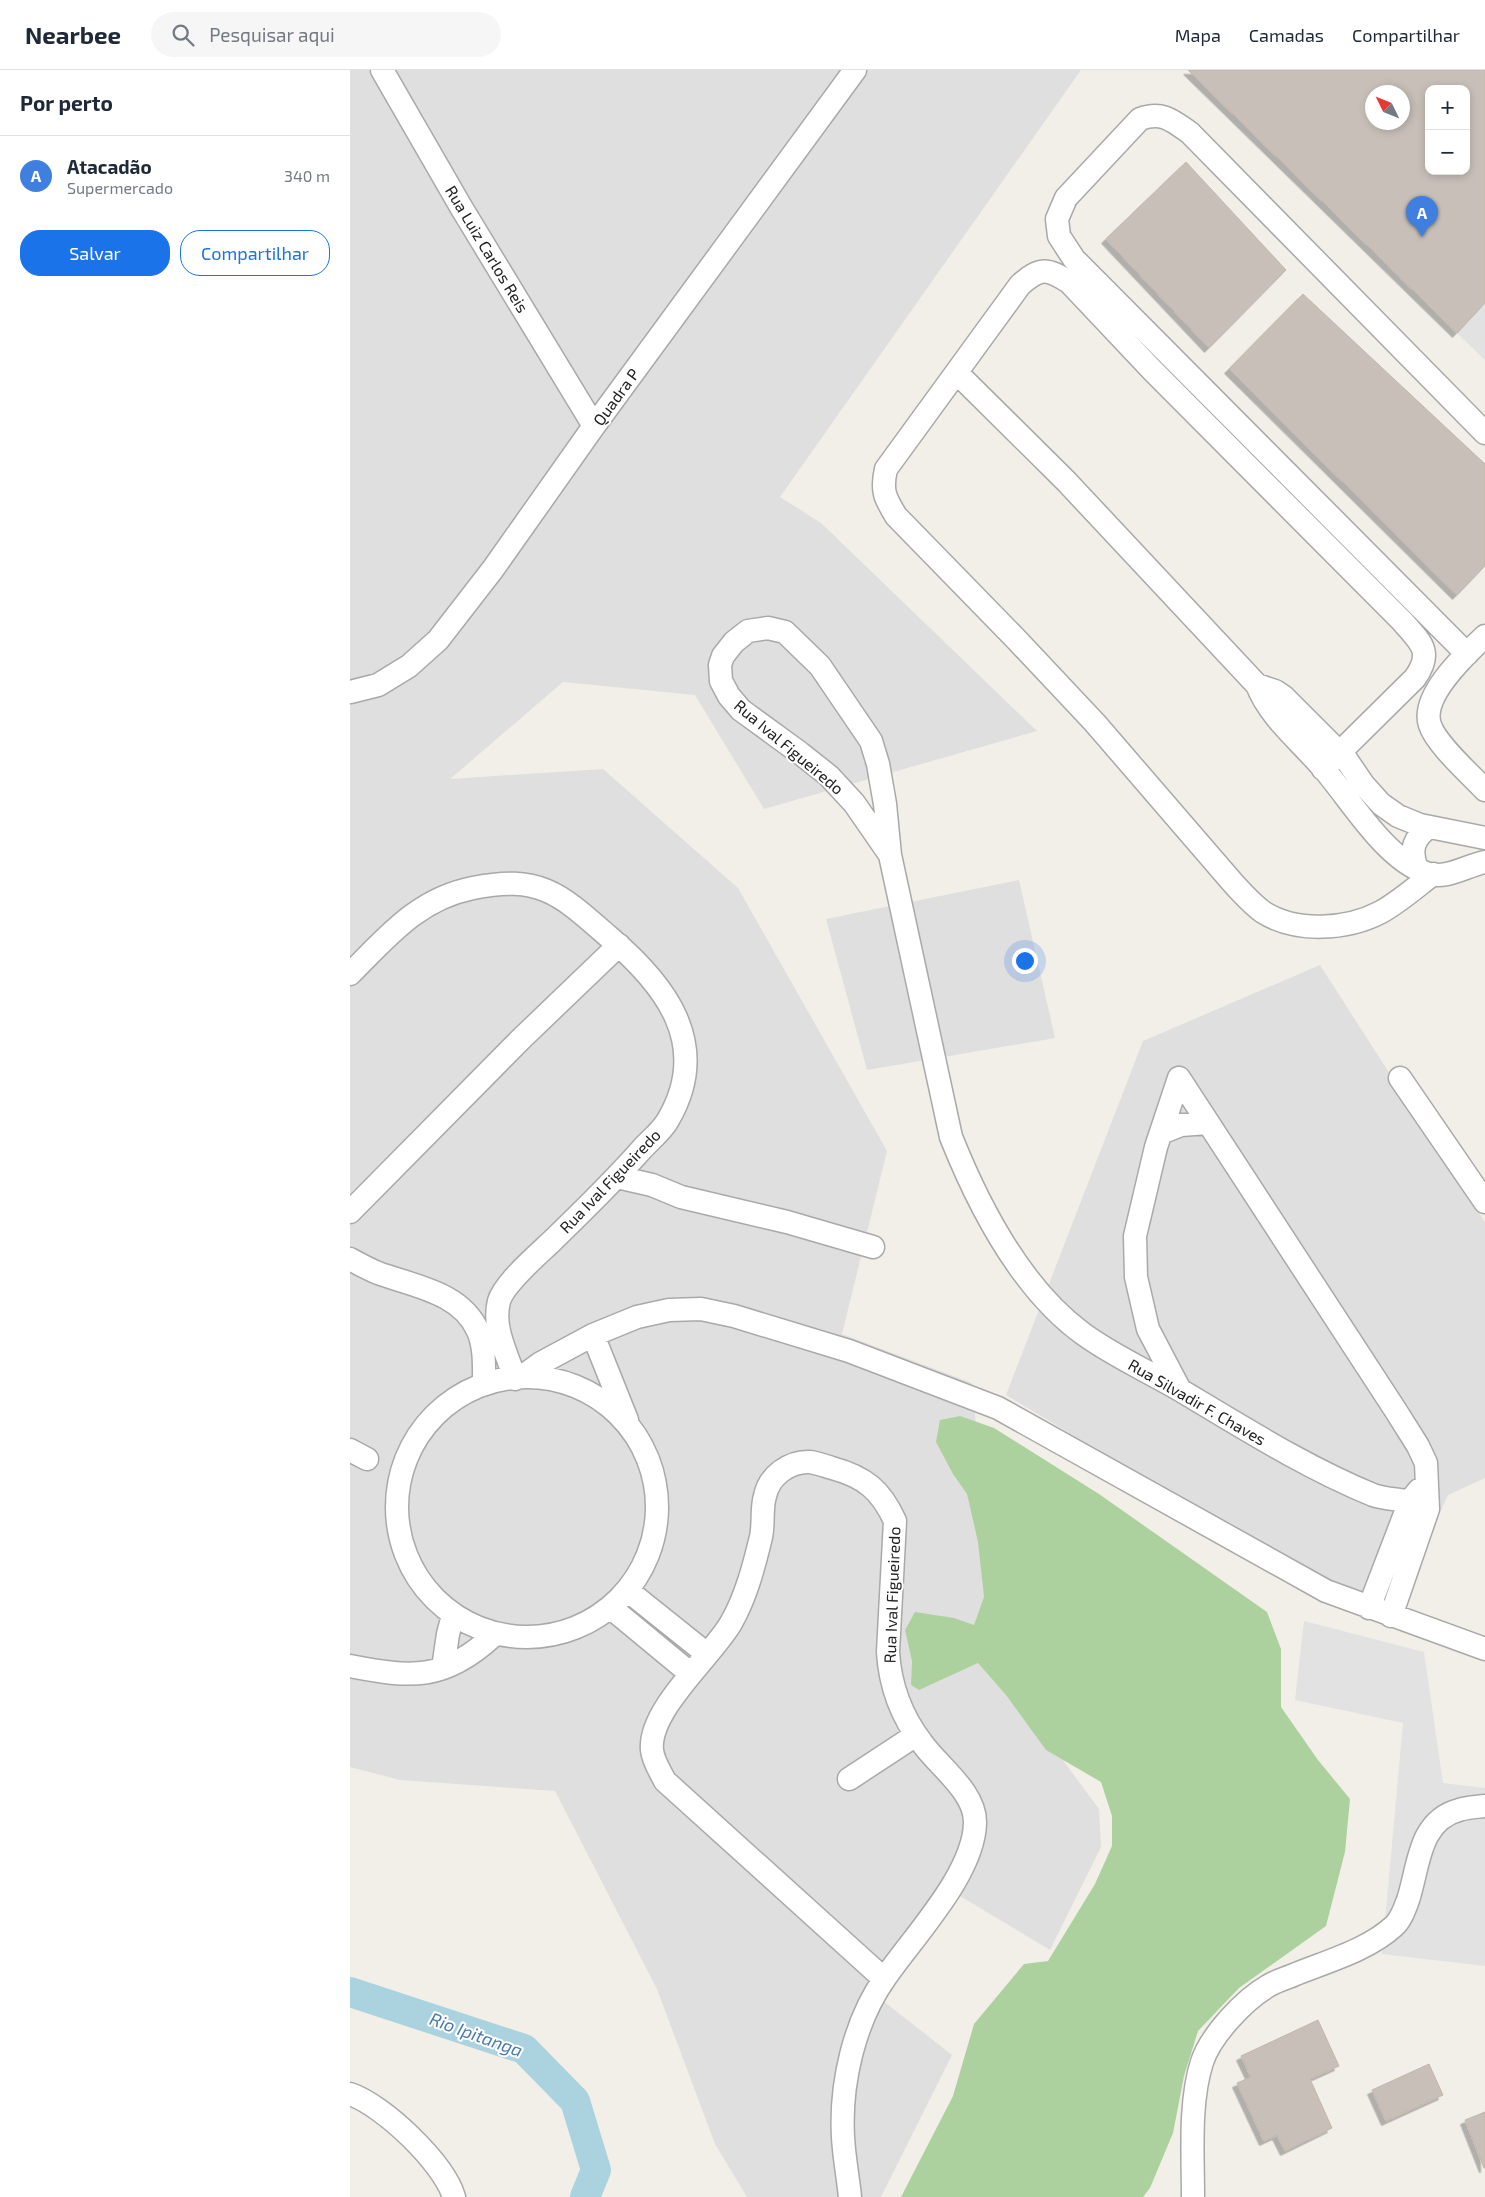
<!DOCTYPE html>
<html lang="pt">
<head>
<meta charset="utf-8">
<style>
	:root { --surface:#fff; --page:#f6f6f7; --text:#1f2937; --muted:#747a83; --line:#e0e1e3; --accent:#1a73e8 }
	body { margin:0; font-family:"Exo 2",sans-serif; background:var(--page); color:var(--text) }
	.controls { position:absolute; right:15px; top:15px; display:grid; overflow:hidden; border-radius:10px; box-shadow:0 2px 8px #0003 }
	.controls button { width:45px; height:45px; display:grid; place-items:center; padding:0; border:0; border-bottom:1px solid var(--line); background:var(--surface); color:var(--text); font:25px sans-serif }
	.compass { position:absolute; left:1015px; top:15px; width:45px; height:45px; border-radius:50%; background:var(--surface); box-shadow:0 2px 8px #0003; rotate:313deg }
	.you { position:absolute; left:674px; top:890px; width:18px; height:18px; margin:-12px; border:4px solid #fff; border-radius:50%; background:#1a73e8; box-shadow:0 0 0 8px #1a73e833 }
	.badge { display:grid; place-items:center; width:32px; height:32px; border-radius:50%; background:var(--accent); color:#fff; font-size:16px; font-weight:700 }
	.pin { position:absolute; translate:-50% -41px; filter:drop-shadow(0 1px 2px #0008) }
	.pin::after { content:''; position:absolute; top:26px; width:18px; height:15px; background:inherit; clip-path:polygon(0 0,100% 0,50% 100%) }
	.list { margin:0; padding:0; list-style:none }
	h2 { display:flex; justify-content:space-between; align-items:center; height:65px; margin:0; padding:0 20px; font-size:21px }
	h2 small { font-size:16px; font-weight:400; color:var(--muted) }
	.list li { display:grid; grid-template-columns:32px 1fr auto; gap:15px; align-items:center; box-sizing:border-box; height:80px; padding:0 20px; border-top:1px solid var(--line) }
	.list b { display:block; font-size:19px; white-space:nowrap }
	.list p { margin:0; font-size:16px; white-space:nowrap; color:var(--muted) }
	.list em { font-size:16px; font-style:normal; color:var(--muted) }
	.actions { display:flex; gap:10px; padding:15px 20px }
	.actions a { flex:1; padding:11px 0; border:1px solid var(--accent); border-radius:20px; text-align:center; font-size:18px; color:var(--accent) }
	.actions .main { background:var(--accent); color:#fff }
	.icon { flex:none; width:28px; height:28px; fill:none; stroke:currentColor; stroke-width:2; stroke-linecap:round; stroke-linejoin:round }
	.map { position:relative; flex:none; width:1135px; height:2127px; overflow:hidden }
	header { display:flex; align-items:center; gap:30px; box-sizing:border-box; height:70px; padding:0 25px; background:var(--surface); border-bottom:1px solid var(--line) }
	header strong { font-size:24px }
	nav { display:flex; gap:28px; margin-inline-start:auto; font-size:18px }
	.search { width:350px; height:45px; background:var(--page); display:flex; align-items:center; gap:12px; box-sizing:border-box; padding:0 18px; border-radius:28px; color:var(--muted); font-size:19px }
	main { display:flex }
	aside { flex:1; background:var(--surface) }
	.map>svg:first-child { display:block }
</style>
</head>
<body>
<header>
<strong>Nearbee</strong>
<div class="search"><svg class="icon" aria-label="search" viewBox="0 0 24 24"><circle cx="10" cy="10" r="6"/><path d="M15 15l6 6"/></svg>Pesquisar aqui</div>
<nav><a>Mapa</a><a>Camadas</a><a>Compartilhar</a></nav>
</header>
<main>
<aside>
<h2>Por perto<small></small></h2>
<ul class="list">
<li><span class="badge" style="background:#3f7fe0">A</span><div><b>Atacadão</b><p>Supermercado</p></div><em>340 m</em></li>
</ul>
<div class="actions"><a class="main">Salvar</a><a>Compartilhar</a></div>
</aside>
<div class="map">
<svg width="1135" height="2127" viewBox="0 0 1135 2127">
	<defs>
		<filter id="shadow"><feDropShadow dx="-4.5" dy="4.5" stdDeviation="0" flood-color="#0004"/></filter>
	</defs>
	<rect width="100%" height="100%" fill="#f2efe9"/>
	<path fill="#e0dfdf" d="M0,0h731l-301,427 41,26 216,208 -273,78 -69,-114 -132,-13 -113,97 153,-10 135,119 149,263 -45,183 130,49 28,292 99,134 2,38 -51,103 -105,-63 -68,109 75,59 -71,142h-134l-32,-53 -58,-155 -102,-198 -155,-11 -50,-13z
		M669,810l36,158 -188,32 -41,-151z
		M970,895l165,257v256l-37,17 -58,125 -95,-51 -289,-174 137,-354z"/>
	<path fill="#add19e" d="M610,1346l34,12 105,66 168,118 14,37v58l37,53 32,39 -5,53 -19,74 -87,62 -41,43 -14,45 -11,57 -23,55 -7,9h-242l52,-101 21,-72 50,-60 24,-3 47,-77 17,-38v-30l-11,-34 -55,-32 -40,-55 -28,-32 -59,27 -8,-5 1,-24 -7,-31 10,-18 39,6 20,7 10,-28 -6,-55 -11,-48 -14,-20 -17,-32 4,-22z"/>
	<path fill="#e2e2e2" d="M1135,233v57l-28,-27z
		M954,1551l120,31 19,131 42,5v178l-103,-12 21,-231 -108,-23z"/>
	<g fill="none" stroke-linecap="round" stroke-linejoin="round">
		<path stroke="#aad3df" stroke-width="30" d="M0,1922l174,57 51,52 21,69 -11,27"/>
	</g>
	<path fill="#c7bfb8" stroke="#c4b6ab" fill-rule="evenodd" filter="url(#shadow)" d="M838,0h297v233l-28,30zM1079,19h37v82h-37zM1022,22h30v30h-30z
		M836,92l100,108 -77,78 -103,-109z
		M953,224l182,170v102l-28,29 -228,-226z
		M968,1950l21,46 -29,13 22,49 -47,23 -8,-16 -13,6 -27,-58 14,-6 -10,-21z
		M1079,1994l14,31 -57,26 -14,-31z
		M1135,2042v56h-1l-19,-48z"/>
	<g fill="none" stroke-linecap="round" stroke-linejoin="round">
		<g stroke="#a9a9a9" stroke-width="25">
			<path id="minor" d="M32,0l79,137 133,219
				M607,303l109,108 191,204c13,33 43,56 66,83 28,32 61,90 103,105 21,7 39,-7 59,-11
				M1135,566c-19,18 -65,60 -55,89 6,19 40,49 55,65
				M1117,584l-393,-395 -15,-23 -2,-17 9,-21 74,-79c22,-8 32,1 50,14l295,300
				M907,615l18,6 9,6 62,62 17,25 18,20 17,12 22,9 65,13
				M0,622l28,-7 31,-19 29,-26 55,-71 101,-143 261,-356
				M973,699l92,-91c19,-27 5,-36 -13,-57l-249,-250 -84,-89c-22,-14 -29,-15 -49,3l-134,184c-5,22 -1,29 10,47l119,122 80,85 138,160c9,10 19,21 30,29 33,21 84,18 118,0 18,-10 35,-25 52,-38
				M540,785l-36,-52 -25,-27 -29,-23 -59,-43 -12,-14 -8,-15 -1,-16 3,-9 11,-14 14,-11 20,-3 17,4 35,34 51,75 7,23 7,40 5,51 61,282c28,70 70,151 131,196 31,23 66,38 98,57 64,38 125,77 193,105 11,4 23,4 34,6 7,1 14,5 21,8
				M1066,796c-6,-17 -2,-28 13,-39
				M0,904c38,-38 68,-75 123,-86 68,-14 88,7 136,49 57,48 103,108 59,183 -6,11 -18,20 -26,29 -29,33 -61,64 -92,94 -14,13 -46,41 -51,58 -7,27 8,52 16,78
				M829,1008l217,333 22,35 8,17 2,46 -37,107
				M829,1008l-23,69 -21,89 1,41 12,52 32,61
				M1050,1008l85,124
				M811,1063l20,-8 27,-2
				M267,1107l35,8 29,12 106,25 86,25
				M0,1142l171,-173 98,-94
				M0,1189c9,5 18,10 28,14 35,13 83,19 100,58 7,16 6,35 6,53
				M243,1265l34,85
				M173,1306l18,-13 52,-28 44,-18 32,-7 32,-1 33,7 115,35 149,57 328,183 159,58
				M47 1437a130 130 0 1 1 260 0a130 130 0 1 1-260 0Z
				M0,1380l17,9
				M277,1520l80,64
				M260,1537l81,67
				M1019,1538l41,-107 9,-11
				M0,1596c62,12 94,15 143,-30
				M93,1598l5,-34 5,-19
				M499,1709l67,-44
				M0,2024c33,11 94,69 104,103
				M500,2127c-2,-20 -6,-40 -7,-60 -3,-53 11,-115 42,-159 28,-41 89,-104 90,-155 1,-31 -37,-57 -53,-80 -20,-26 -32,-58 -34,-91l7,-131c-14,-31 -30,-44 -63,-53 -7,-2 -15,-5 -22,-6 -21,-1 -41,14 -45,34 -4,13 -1,28 -4,41 -7,29 -15,60 -30,86 -19,33 -83,87 -79,127 1,11 8,21 13,31l219,198
				M843,2127c0,-42 -4,-95 9,-135 9,-27 42,-62 66,-76 8,-5 19,-8 28,-12 32,-13 72,-24 98,-48 7,-6 11,-18 14,-26 11,-33 10,-79 51,-90 8,-3 18,-3 26,-4"/>
		</g>
		<use href="#minor" stroke="#fff" stroke-width="22"/>
	</g>
	<g text-anchor="middle" stroke-width="4" stroke-linejoin="round" paint-order="stroke">
		<g font-size="16" fill="#222" stroke="#fff">
			<text transform="translate(137 179) rotate(59)" y="6">Rua Luiz Carlos Reis</text>
			<text transform="translate(266 327) rotate(-54)" y="6">Quadra P</text>
			<text transform="translate(439 677) rotate(40)" y="6">Rua Ival Figueiredo</text>
			<text transform="translate(260 1111) rotate(-46)" y="6">Rua Ival Figueiredo</text>
			<text transform="translate(847 1332) rotate(30)" y="6">Rua Silvadir F. Chaves</text>
			<text transform="translate(542 1525) rotate(-88)" y="6">Rua Ival Figueiredo</text>
		</g>
		<g font-size="18" font-style="italic" fill="#4a7aab" stroke="#fff">
			<text transform="translate(126 1965) rotate(20)" y="6">Rio Ipitanga</text>
		</g>
	</g>
</svg>
<div class="controls">
<button>+</button>
<button>−</button>
</div>
<svg class="compass" viewBox="-18 -18 36 36"><path d="M0-13l5 13h-10z" fill="#e53935"/><path d="M0 13l5-13h-10z" fill="#747a83"/></svg>
<div class="you"></div>
<div class="pin badge" style="left:1072px;top:167px;background:#3f7fe0">A</div>
</div>
</main>
</body>
</html>
